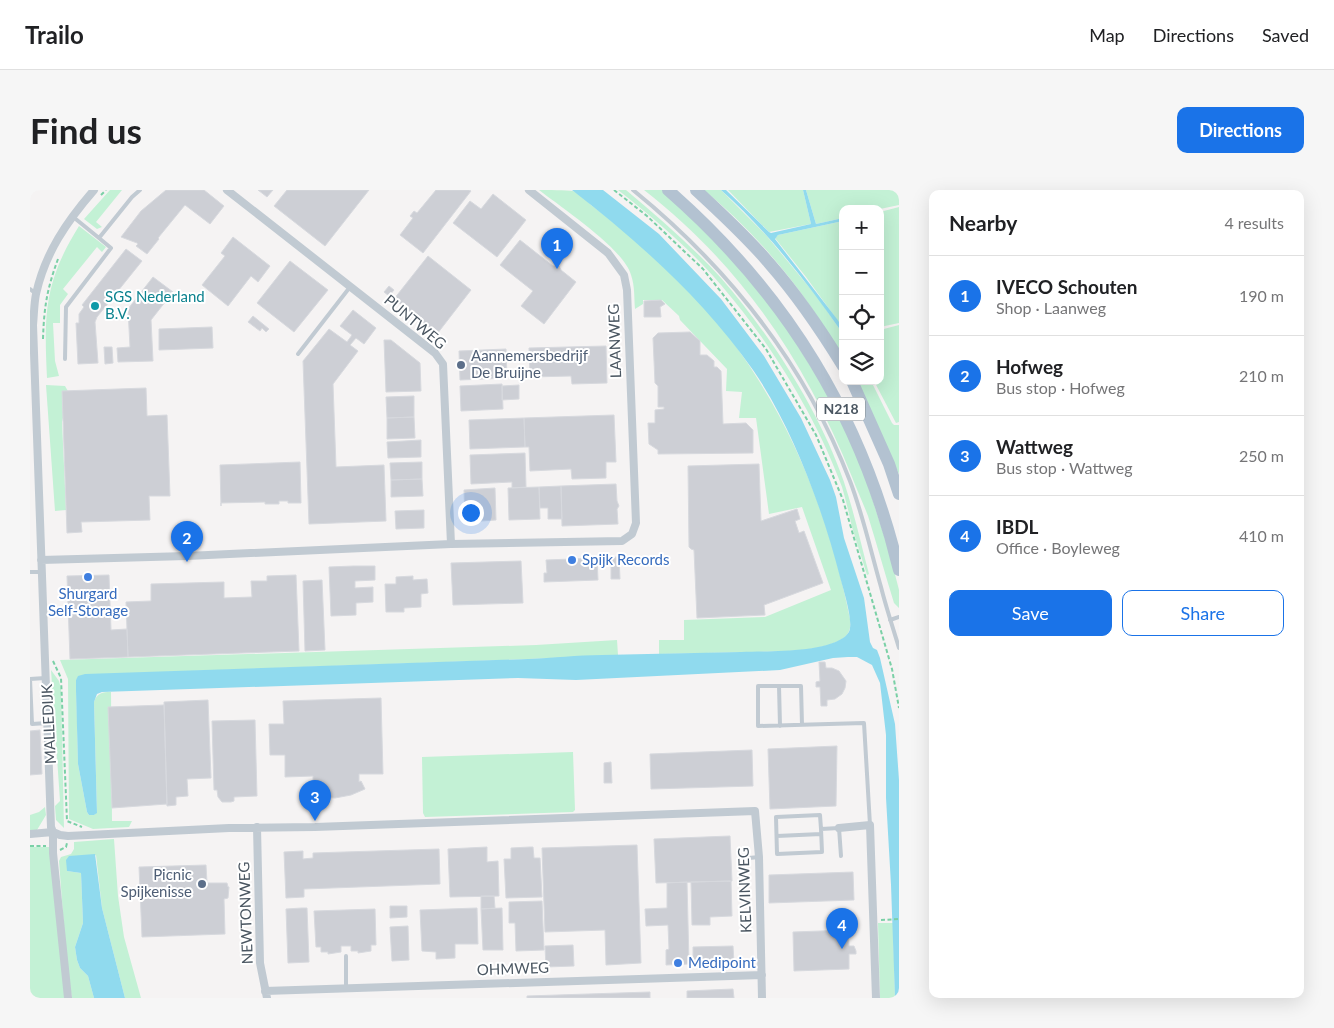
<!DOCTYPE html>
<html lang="en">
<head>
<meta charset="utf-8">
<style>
	:root { --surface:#fff; --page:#f6f6f6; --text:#202124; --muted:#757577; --line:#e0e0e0; --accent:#1a73e8 }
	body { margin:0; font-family:Lato,sans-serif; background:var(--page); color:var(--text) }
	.controls { position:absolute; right:15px; top:15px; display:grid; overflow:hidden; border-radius:10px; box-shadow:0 5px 20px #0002 }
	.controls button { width:45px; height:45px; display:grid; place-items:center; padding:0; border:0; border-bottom:1px solid var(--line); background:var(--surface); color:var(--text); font:25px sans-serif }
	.you { position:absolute; left:440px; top:322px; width:18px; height:18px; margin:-12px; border:4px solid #fff; border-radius:50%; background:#1a73e8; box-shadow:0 0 0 8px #1a73e833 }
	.badge { display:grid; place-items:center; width:32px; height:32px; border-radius:50%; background:var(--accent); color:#fff; font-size:16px; font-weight:700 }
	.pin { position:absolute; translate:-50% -41px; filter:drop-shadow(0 1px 2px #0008) }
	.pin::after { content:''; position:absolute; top:26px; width:18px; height:15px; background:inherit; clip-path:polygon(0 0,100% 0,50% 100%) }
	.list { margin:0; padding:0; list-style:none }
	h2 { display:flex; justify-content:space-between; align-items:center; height:65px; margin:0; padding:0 20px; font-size:21px }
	h2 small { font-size:16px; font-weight:400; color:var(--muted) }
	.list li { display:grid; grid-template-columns:32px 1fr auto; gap:15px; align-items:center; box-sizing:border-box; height:80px; padding:0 20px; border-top:1px solid var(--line) }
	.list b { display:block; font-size:19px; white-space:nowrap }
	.list p { margin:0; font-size:16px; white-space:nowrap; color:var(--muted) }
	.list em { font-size:16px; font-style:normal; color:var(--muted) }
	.actions { display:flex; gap:10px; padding:15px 20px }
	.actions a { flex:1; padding:11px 0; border:1px solid var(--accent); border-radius:10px; text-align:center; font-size:18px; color:var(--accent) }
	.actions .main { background:var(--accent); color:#fff }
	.icon { flex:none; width:28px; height:28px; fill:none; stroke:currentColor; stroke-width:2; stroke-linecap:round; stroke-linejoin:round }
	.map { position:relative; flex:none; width:869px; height:808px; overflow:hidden; border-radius:10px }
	header { display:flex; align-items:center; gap:30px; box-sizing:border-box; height:70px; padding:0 25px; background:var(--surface); border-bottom:1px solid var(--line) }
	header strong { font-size:24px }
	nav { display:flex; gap:28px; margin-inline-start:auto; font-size:18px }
	.intro { display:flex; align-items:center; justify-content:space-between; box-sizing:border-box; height:120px; padding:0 30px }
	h1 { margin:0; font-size:35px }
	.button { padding:12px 22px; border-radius:10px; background:var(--accent); color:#fff; font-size:18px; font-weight:700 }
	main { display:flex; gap:30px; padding:0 30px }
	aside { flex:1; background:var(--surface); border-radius:10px; box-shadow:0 5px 20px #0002 }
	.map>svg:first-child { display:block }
</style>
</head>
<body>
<header>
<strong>Trailo</strong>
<nav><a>Map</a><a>Directions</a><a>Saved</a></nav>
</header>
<div class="intro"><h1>Find us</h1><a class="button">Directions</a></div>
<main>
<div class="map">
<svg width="869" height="808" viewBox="0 0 869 808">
	<rect width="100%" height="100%" fill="#f5f3f3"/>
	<path fill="#c3f1d5" d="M80,0h12l-26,32 6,5 -5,2 -13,-10z
		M509,0c8,0 28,0 34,1 7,3 13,9 18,14 16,12 32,25 47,38 42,36 87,83 116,130 48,74 79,160 96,246 1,8 0,15 -8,20 -24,14 -64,12 -91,13 -31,1 -61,1 -92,2v-14h25v-20l81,-3 66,-27 -29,-83 -33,7 -13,-96h-17l3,-26 -16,-1 1,-22 -47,-49 -1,-4 -17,-16h-19v4l-8,5c-1,-11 0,-23 -4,-34 -7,-26 -69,-67 -92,-85z
		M588,0h8c33,28 66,56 95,88 49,56 99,134 123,204 10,30 17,62 25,92l-2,1c-5,-16 -10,-32 -15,-48 -3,-13 -6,-27 -10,-40 -26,-71 -72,-145 -121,-202 -30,-35 -66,-66 -103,-95z
		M614,0h18l59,54 57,70 51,82 33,71 27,84 10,39v18l-5,-5c-9,-29 -17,-58 -26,-87 -5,-13 -11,-26 -16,-39 -46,-114 -110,-211 -208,-287z
		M674,0h17l45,45 52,63 25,36v25c-35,-64 -83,-123 -139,-169z
		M698,0h75l8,34 -42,8z
		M776,0h93v15l-19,4h-37v9l-27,6z
		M869,17v116l-19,4v-115z
		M813,31v107l-37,-51 -31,-39 3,-3z
		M49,36l27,21 -4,5 -5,-5 -34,42 5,5 -8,11v18h-7l2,38 4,15 -12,2c-3,-63 -3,-96 32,-152z
		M869,135v97l-3,1 -22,-42h6v-51z
		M825,191h16l21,42 2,2h5v49z
		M16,195l19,1 4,7 -7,29 4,88 -11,1z
		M587,450l1,15 -90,4 -446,16 -6,5 2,84 9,48 2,3h5l3,-3 -3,-110c3,-9 8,-10 17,-10l1,129h20l-3,6 -36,2 -24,-10 -1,-140 -8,-19 476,-15z
		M21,480l8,11 2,8 3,139 -8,-8 -1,-14 5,-5z
		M543,562l2,58 -2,2 -148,5 -2,-4 -1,-56z
		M15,617l1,8 -9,15 -7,1v-16l9,-3z
		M84,649l4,57 6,41 17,61h-16l-23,-90 -6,-53 -29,16 14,2 2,50 -8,24 2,13 3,8 8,8 6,22h-22l-5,-31 -8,-106 2,-4 10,-3 3,-5v-7z
		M0,657h20l15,151h-35z
		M848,733h15l2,75h-15z"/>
	<path fill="#90daee" d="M542,0h31l56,44 62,65 43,57 37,62 29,62 6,17 8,41 20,60 6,44 3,6 4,2 3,8 15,66 4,56v218h-4l-4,-113 -5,-87v-63l-6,-52 -8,-18 -15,-8h-9l-15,1 -53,12 -204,10 -58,-2 -416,14 -5,2 -3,8 3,111 -3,2h-5l-2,-3 -9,-48 -2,-73v-11l2,-4 7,-2 443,-15c25,-1 49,-4 74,-4 46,-1 92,-2 139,-3 27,-1 79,1 102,-14 3,-2 7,-6 7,-10 2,-11 -7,-40 -10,-51 -17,-67 -48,-151 -87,-207 -50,-71 -113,-127 -181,-180z
		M691,0h5l43,42 2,1 40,-9 -8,-34h3l10,34 27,-6v3l-65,14 -3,4 62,80 6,9v6c-36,-52 -75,-102 -122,-144z
		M65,664l7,54 23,90h-31l-6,-22 -8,-8 -3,-8 -2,-13 8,-24 -2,-50 -14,-2 -1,-11 3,-4z"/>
	<path fill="#cdcfd5" stroke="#d7d9de" d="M136,0h38l20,16 -14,18 -25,-19 -27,33 1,1 -12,15 -11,-8 2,-2 -1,-1 -16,-6 20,-26z
		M228,0h15l-6,7z
		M257,0h82l-44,56 -51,-40z
		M406,0h33l2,1 -48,62 -23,-18 13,-17 -3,-2 4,-5 3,2z
		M463,4l33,26 -29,37 -44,-34 17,-22 11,8z
		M203,47l37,29 -12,16 -7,-6 -23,30 -26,-21 23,-29 -4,-3z
		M490,50l33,26h6l2,4 15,12 -32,42 -23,-18 12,-15 -33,-26z
		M96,59l16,12 -45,56 -2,5 3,41 -20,1 -2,-41h3v-9l5,-7 -2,-2z
		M398,66l43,34 -34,44 -43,-35z
		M260,71l38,29 -34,42 -37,-29z
		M123,87l20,15 -22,28 2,41 -35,1 -1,-14 13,-1 -2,-38z
		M359,96l5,4 -5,6 -5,-4z
		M631,110l4,4 -5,3 1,10h-17v-16z
		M323,120l23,18 -12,16 -8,-6 -6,7 8,6 -25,33 3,83 48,-2 2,56 -77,3 -6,-163 26,-32 18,13 5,-7 -12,-9z
		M223,126l16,13 -3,3 -4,-4 -2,3 -12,-9z
		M182,137l1,21 -54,2v-21z
		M660,142l10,9v14h7l7,6v6h3l4,4 2,53 23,-1 7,7v23l-95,1v-4l-9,-6 -1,-21h7v-13l9,-1v-2h-6v-21l-3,-3 -2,-45 5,-5z
		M354,150h7l29,23 1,28 -35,1z
		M576,156l1,37 -35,1 -1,-8 -41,1 -1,-29z
		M74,157h8l1,16 -8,1z
		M476,159l1,29 -47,2 -1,-29z
		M472,194l1,25 -42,2 -1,-25z
		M489,195v14l-17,1v-14z
		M116,198l1,28 20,-1 3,81h-21l1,24 -69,2 1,10 -15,1 -5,-142z
		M384,206v21l-27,1 -1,-21z
		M584,225l2,47h-10v16l-34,1 -1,-10 -41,2 -1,-24h-4l-1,-29z
		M384,227l1,21 -28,1v-21z
		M494,228l1,29 -55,2 -1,-29z
		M391,250v17l-33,1 -1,-16z
		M495,263l1,34 -14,1v-6l-41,2 -1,-29z
		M270,272l1,41h-13v-2h-9v3h-14v-2l-44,1v3l-1,-41z
		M392,272v17l-31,1 -1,-17z
		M729,274l2,57 36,-12 3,10 -5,2 4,12 5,-2 19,52 -59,22 1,10 -68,3 -3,-68 -3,-1 -2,-2 -1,-81z
		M392,289l1,17 -32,1v-17z
		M586,294l1,17 2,5 -2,3 1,15 -56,2 -1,-40z
		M531,296l1,33h-14v-11h-8l-1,-21z
		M509,297l1,32 -31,1 -1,-32z
		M465,298l1,32 -31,2 -1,-32z
		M394,320v18l-28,1 -1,-18z
		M581,367h8l1,22h-9z
		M567,368l1,22 -54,2v-9h3l-1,-13z
		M491,371l2,42 -70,2 -2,-42z
		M324,376h21v14l-20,1v7l18,-1v15l-17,1v12l-25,1 -2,-49z
		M79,385l2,55 16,-1 1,28 -58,2 -3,-83z
		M266,385l3,76 -171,6 -2,-55 25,-1v-17l73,-2v16l28,-1 -1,-16h16v-5z
		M383,386v4l14,-1 1,14 -7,1v13l-17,1v4h-18l-1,-28h11v-7z
		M292,390l3,70 -20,1 -2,-70z
		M789,472h6l1,6h6l7,3 7,10 -1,7 -3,6 -7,5 -8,1v6h-6l-1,-19h-4v-5l4,-1z
		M351,508l2,76h-24v8l2,-1 4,8 -14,6 -16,3 -27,-2 2,-8h3v-12l-28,1v-22h-15l-1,-31h15l-1,-23z
		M178,510l3,78 -24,1 1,17 -12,1v8l-9,1 -3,-104z
		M134,515l3,99 -55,4 -4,-101z
		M225,530l2,76 -23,1v4l-3,1h-9l-4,-5 -1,-7h-3l-2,-69z
		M10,540l2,44 -12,1v-44z
		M807,556l-1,60 -66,3 -2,-60z
		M722,560l1,36 -102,3 -1,-35z
		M581,572l1,21h-8v-20z
		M700,646l2,45 -76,2 -2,-44z
		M607,655l4,118 -35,2 -1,-35 -60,2 -3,-84z
		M457,657v15l11,-1 1,35 -49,1 -2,-48z
		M500,657h3l1,11h6l2,39 -36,1 -2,-39h7v-11z
		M409,659l1,35 -136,5v8l-18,1 -2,-46 19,-1v8l10,-1v-5z
		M176,675l1,18h20l1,4h1l-1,11 -4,1 1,35 -83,3 -3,-70z
		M823,682l1,28 -85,3v-28z
		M701,691l1,35 -22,1v8h-18l-1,-43z
		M657,692l2,82 -23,1v-15l3,-1 -1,-24 -22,1 -1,-17 22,-1v-25z
		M451,706h13l1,12 -14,1z
		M512,711l2,49 -28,1 -1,-28h-6v-21z
		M360,716h17v11l-17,1z
		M272,718h5l2,54 -21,1 -2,-54z
		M447,718l1,36h-23v14l-19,1v-7l-14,-1 -2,-41z
		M472,718l1,42h-20l-2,-41z
		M345,719l1,36h-5v6l-13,2v-2h-7v-5h-10v6l-13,2v-2h-7v-5h-5l-2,-36z
		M378,736l1,34 -17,1 -2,-34z
		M818,740l1,16h5l2,5v3h-7v15l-55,2 -1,-39z
		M543,755l1,21 -28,1 -1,-21z
		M703,756l1,17 -41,1v-17z
		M703,799l1,9h-47v-7z
		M620,802v6h-123v-2z"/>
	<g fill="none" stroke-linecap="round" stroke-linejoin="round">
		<path stroke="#7ad0a6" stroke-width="2" stroke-dasharray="4 2.5" stroke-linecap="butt" d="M584,0l33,26 56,53 63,80 50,86 27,65 49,169 7,39
			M71,5l5,-5
			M13,149c1,-32 4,-50 15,-80
			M23,471l8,17 6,143 15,6
			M0,656h16
			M30,660l6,-3 1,-4
			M851,730l18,-1"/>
		<path stroke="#c1cad2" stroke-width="4" d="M603,0c97,79 172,174 217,291 13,34 21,71 31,106 5,20 12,41 18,61
			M42,26l27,22 33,-41 8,-7
			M0,99l6,5
			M268,164l52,-67
			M35,169l1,-52 45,-59 -12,-10
			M0,382h11
			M860,430l9,-3
			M15,488l-15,1 2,45 15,-1
			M749,496l1,40
			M772,535l-1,-39h-43v40c35,-1 71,-2 106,-3l6,102
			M791,639l-1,-14 -44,2 1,37 45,-2 -1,-23 18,-1 2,28
			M747,646l44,-2
			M709,669l20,-2
			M316,766v32"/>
		<path stroke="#c1cad2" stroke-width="8" d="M197,0l208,163 8,11 8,180
			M11,370l146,-4 264,-12 171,-3 10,-7 4,-11 -9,-233 -3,-15 -16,-22 -79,-63
			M227,637l3,136 7,35
			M809,638l31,-3 6,173
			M0,644l23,-2 7,3 8,1 161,-8 86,-1 440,-16 4,46 3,141
			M235,801l497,-16
			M38,808l-15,-145v-21l-2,-5 -18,-502c1,-10 1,-21 3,-31 9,-41 31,-73 58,-104"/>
		<path stroke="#b3c2d1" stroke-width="12" d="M638,0c119,104 194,227 231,380
			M666,0c25,23 51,47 73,73 28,32 52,67 74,103
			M822,191l37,83 10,30"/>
	</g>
	<circle fill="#0f9aa8" stroke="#fff" stroke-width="2" cx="65" cy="116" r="5"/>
	<g fill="#5c6f8a" stroke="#fff" stroke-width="2">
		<circle cx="431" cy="175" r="5"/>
		<circle cx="172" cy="694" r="5"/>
	</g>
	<g fill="#3f7fe0" stroke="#fff" stroke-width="2">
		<circle cx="542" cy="370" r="5"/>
		<circle cx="58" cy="387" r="5"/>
		<circle cx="648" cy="773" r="5"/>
	</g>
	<g text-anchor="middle" stroke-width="4" stroke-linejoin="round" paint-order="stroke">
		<rect fill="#fff" stroke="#808990" stroke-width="1" x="787" y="207.5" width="48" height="23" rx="4"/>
		<g font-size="14" font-weight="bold" fill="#4a5661">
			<text x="811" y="224">N218</text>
		</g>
		<g font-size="15" fill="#0d838f" stroke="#fff" text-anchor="start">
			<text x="75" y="112">SGS Nederland<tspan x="75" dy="17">B.V.</tspan></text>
		</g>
		<g font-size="15" fill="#4a5661" stroke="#fff">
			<text transform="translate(385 132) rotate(40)" y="5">PUNTWEG</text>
			<text transform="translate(585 151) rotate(-92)" y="5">LAANWEG</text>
			<text transform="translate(19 534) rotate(-93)" y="5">MALLEDIJK</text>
			<text transform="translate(715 700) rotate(-92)" y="5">KELVINWEG</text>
			<text transform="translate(216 723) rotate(-92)" y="5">NEWTONWEG</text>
			<text transform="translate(483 779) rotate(-2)" y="5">OHMWEG</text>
		</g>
		<g font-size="15" fill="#4e5e75" stroke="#fff" text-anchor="start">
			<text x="441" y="171">Aannemersbedrijf<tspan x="441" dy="17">De Bruijne</tspan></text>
			<text x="162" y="690" text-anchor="end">Picnic<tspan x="162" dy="17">Spijkenisse</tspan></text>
		</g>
		<g font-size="15" fill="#366cbe" stroke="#fff" text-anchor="start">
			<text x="552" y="375">Spijk Records</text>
			<text x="58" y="409" text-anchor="middle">Shurgard<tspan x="58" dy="17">Self-Storage</tspan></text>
			<text x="658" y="778">Medipoint</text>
		</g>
	</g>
</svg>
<div class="controls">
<button>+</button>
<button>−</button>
<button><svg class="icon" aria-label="locate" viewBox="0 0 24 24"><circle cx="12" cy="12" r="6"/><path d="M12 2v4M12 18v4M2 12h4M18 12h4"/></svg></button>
<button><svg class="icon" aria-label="layers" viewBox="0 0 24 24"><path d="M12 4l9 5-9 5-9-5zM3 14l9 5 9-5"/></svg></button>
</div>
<div class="you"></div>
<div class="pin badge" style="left:527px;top:79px">1</div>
<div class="pin badge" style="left:157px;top:372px">2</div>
<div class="pin badge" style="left:285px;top:631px">3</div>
<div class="pin badge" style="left:812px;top:759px">4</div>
</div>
<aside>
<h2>Nearby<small>4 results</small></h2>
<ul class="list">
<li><span class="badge">1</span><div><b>IVECO Schouten</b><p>Shop · Laanweg</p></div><em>190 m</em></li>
<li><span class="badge">2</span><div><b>Hofweg</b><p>Bus stop · Hofweg</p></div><em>210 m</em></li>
<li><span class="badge">3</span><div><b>Wattweg</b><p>Bus stop · Wattweg</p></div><em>250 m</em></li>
<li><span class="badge">4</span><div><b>IBDL</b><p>Office · Boyleweg</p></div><em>410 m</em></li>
</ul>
<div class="actions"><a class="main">Save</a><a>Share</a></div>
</aside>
</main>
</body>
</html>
